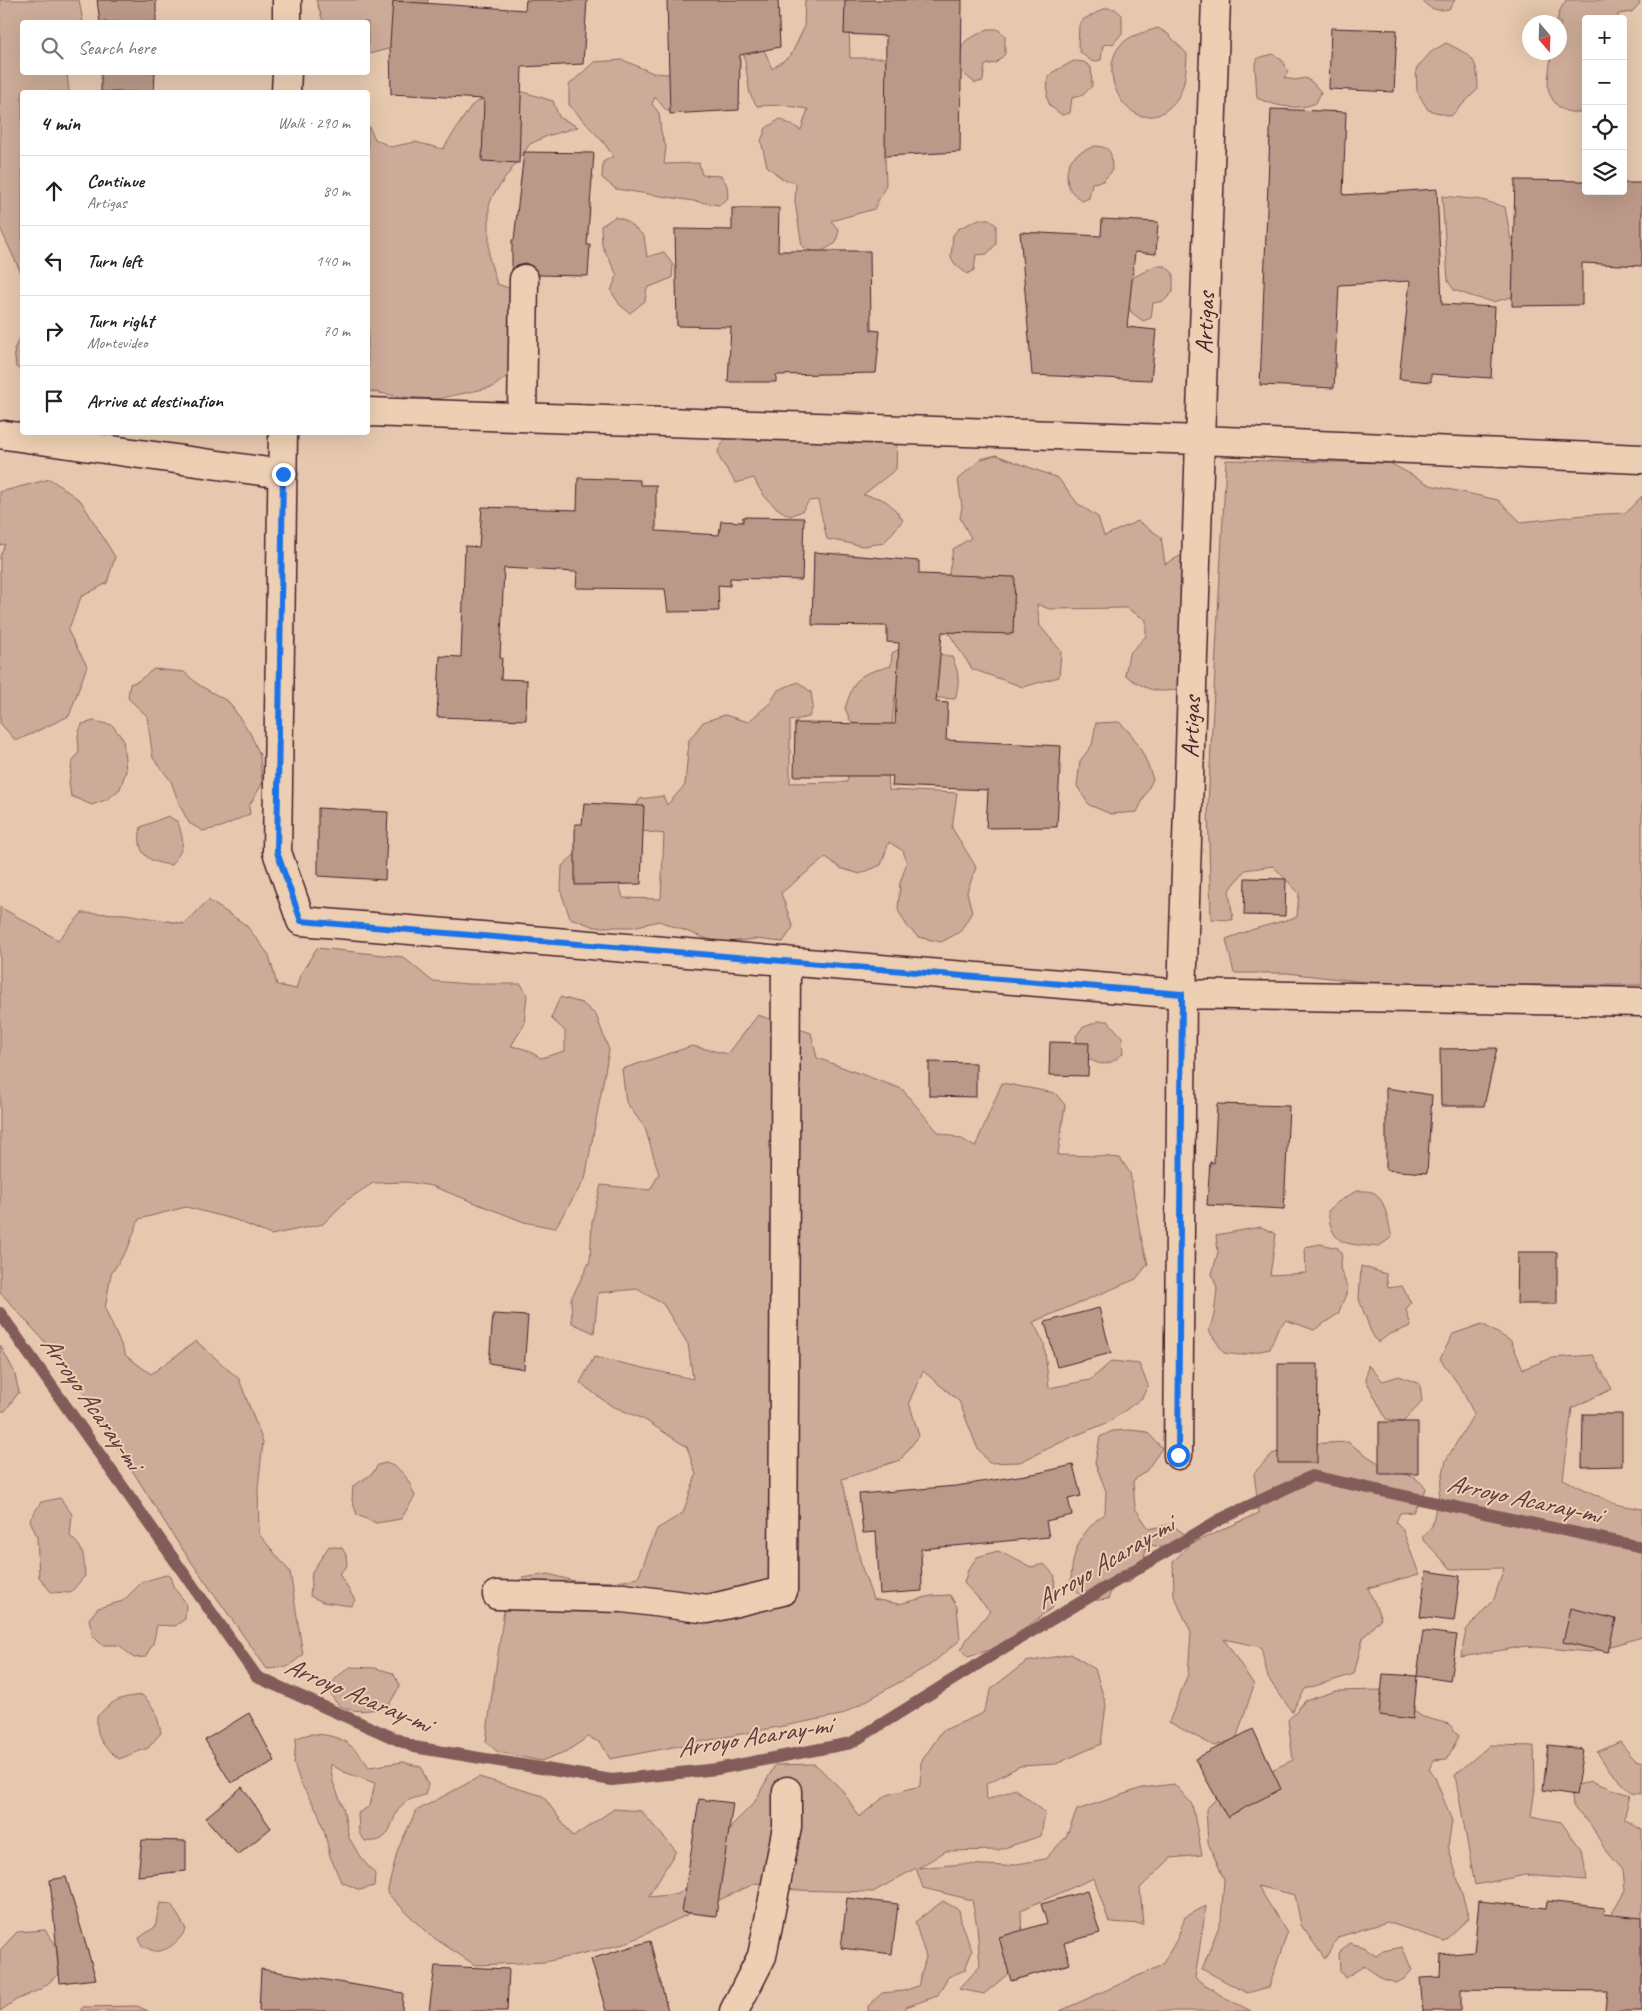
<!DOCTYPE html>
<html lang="en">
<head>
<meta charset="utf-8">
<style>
	:root { --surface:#fff; --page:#f2f2f2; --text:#222; --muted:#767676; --line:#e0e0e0 }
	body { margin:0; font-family:Caveat,sans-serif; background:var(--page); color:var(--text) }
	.controls { position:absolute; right:15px; top:15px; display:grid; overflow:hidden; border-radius:5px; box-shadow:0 5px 20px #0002 }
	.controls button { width:45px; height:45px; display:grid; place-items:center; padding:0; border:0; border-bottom:1px solid var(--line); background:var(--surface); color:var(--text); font:25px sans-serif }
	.compass { position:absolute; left:1522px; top:15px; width:45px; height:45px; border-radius:50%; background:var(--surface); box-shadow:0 5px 20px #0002; rotate:161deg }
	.stop { position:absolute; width:15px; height:15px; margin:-11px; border:4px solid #1a73e8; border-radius:50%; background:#fff }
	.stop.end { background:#1a73e8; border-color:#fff; box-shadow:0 1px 5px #0008 }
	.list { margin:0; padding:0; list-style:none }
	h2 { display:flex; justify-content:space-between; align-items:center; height:65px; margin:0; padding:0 20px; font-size:21px }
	h2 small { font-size:16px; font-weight:400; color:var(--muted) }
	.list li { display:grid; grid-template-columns:32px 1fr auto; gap:15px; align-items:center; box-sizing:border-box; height:70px; padding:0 20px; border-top:1px solid var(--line) }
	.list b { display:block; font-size:19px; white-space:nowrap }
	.list p { margin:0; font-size:16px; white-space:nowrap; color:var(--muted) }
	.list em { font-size:16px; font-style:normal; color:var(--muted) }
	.icon { flex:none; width:28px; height:28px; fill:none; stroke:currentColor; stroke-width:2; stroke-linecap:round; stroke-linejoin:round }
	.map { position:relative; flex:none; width:1642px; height:2011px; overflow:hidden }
	.search { position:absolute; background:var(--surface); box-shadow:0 5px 20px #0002; left:20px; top:20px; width:350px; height:55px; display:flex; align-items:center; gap:12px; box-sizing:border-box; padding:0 18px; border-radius:5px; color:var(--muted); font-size:19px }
	.panel { position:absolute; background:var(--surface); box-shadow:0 5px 20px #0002; left:20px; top:90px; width:350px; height:345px; border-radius:5px }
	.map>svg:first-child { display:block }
</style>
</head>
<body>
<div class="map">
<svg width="1642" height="2011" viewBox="0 0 1642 2011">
	<rect width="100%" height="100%" fill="#e6c8ae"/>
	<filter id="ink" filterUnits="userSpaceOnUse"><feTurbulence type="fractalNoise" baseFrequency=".02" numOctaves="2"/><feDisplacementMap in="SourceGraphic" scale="10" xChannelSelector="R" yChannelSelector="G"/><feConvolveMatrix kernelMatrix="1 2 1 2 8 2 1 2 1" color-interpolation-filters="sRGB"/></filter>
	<g filter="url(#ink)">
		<path fill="#ccac98" stroke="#8b6662" d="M0,0h79l4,22h-61v50l45,1 2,19h-47v183l-22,-47z
			M316,0h112v3h-9l-17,32 -14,14 -19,5 -1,-1v-31h-43l-2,-1z
			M805,0h43l2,58h44l2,93 -11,5 1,29 -12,24 -43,12 8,9 -3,13 -19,11 -15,-8 -7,-44 1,-19 -14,-4 -15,-13 -6,-25 5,-13 14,-9 21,11 7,-21 -27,-4 -24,1 -7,-12 -8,-51 14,-5 10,16 6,15 19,-14 13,-27z
			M1422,0h33l-6,9c-13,2 -19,1 -27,-9z
			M1566,0h72l2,3 -8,9 -14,2v5h-32v92c-18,4 -30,-1 -37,-19 -3,-8 2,-30 2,-39l9,-1v-30h-3l2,-10z
			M1106,8l9,1 7,6v18l-8,10 -11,2 -2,15 -8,2 -12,-9 -3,-7 1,-21 5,-6z
			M1158,28l10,6 19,20c-1,24 -3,47 -27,60 -5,3 -14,2 -20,2 -5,-3 -12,-7 -15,-11 -15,-17 -20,-49 0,-64 9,-7 21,-9 33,-13z
			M988,29h9l8,6v19l-9,9 -11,2 -2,16 -8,2 -11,-9 -4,-8 2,-21 5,-5z
			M1446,43c28,14 31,14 32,46l-27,27 -23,-6 -11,-19 -1,-22 15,-17z
			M1273,54l9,6 6,12 -4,6 11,2 10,-2 7,4 9,10 -5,11c-18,8 -42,3 -59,-5l-2,-32 3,-8z
			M683,56l-2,55h-14l-12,-14 -3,7 7,9 2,19 5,15 -2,17 35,-1 3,12 19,1 6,9 1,13 -9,7 -103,-16 -14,-11 1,-16 10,-6 -9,-13 -35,-38v-20l25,-23 29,-2 30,13 15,1z
			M1074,61l10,1 7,5 1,19 -9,9 -11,3 -2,15 -8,2 -12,-9 -3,-8 1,-21 5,-5z
			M510,88l43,13 6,16 19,10 -31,9 -17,8 -37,51 -4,11v52l8,26 29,10 -9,74 -24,19 -56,12 -34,-2 -35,-6v-266l7,14 16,8 24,-5 28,7 28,-43 14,-9z
			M1095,146c19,1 16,9 17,25l-9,10 -11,2 -3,15 -7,3c-10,-8 -15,-12 -15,-26 1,-19 11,-22 28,-29z
			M1442,196l40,4 23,7 10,56 -3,34 -19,5 -19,-5 -20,-7 -6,-9z
			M615,217l10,3 19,16 3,21 17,-5 9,13 -1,13 -25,10 -2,13 -15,12 -10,-8 -9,-14 6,-16 -15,-30 -1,-19z
			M979,219h10l7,6v19l-9,10 -11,1 -2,15 -7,4 -12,-10 -4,-7 2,-22 5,-6z
			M1155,266h10l8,7v19l-9,9 -11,2 -2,15 -8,3 -12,-9 -3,-8 2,-22 4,-5z
			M22,334v37l-6,-4 -2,-18z
			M849,411l15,1 17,4 16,21 -1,32 -33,26c24,3 26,7 40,25l-19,23 -21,3 -36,-7 -9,-39 -9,1 -7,10 -12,5c-17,-8 -29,-21 -36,-38l-18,5 -16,-24 -2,-8 9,-16 97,-16z
			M996,455l62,23 20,26 20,13 6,19 34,-15 23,16 4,27 15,-8 24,2 -15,111 -12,20c-21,6 -35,-2 -52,-14l4,-21 17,-18v-16l-19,-12 -78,1 -12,-5 3,22 21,25 -2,26 -36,10 -51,-18 -31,-48 12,-72 18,-11 -11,-20 2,-11 -4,-28 23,-20z
			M1226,460l164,3 40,22 68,15 23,22 64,-7 41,-2 16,-17v489h-252l-103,-12h-53l-8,-34 28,-10 43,-12 2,-24 -26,-27 -28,4 -16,21 4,29 -22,-1 -3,-114z
			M50,479l31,22 34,56 -8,26 -26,14 -13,34 19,35 -18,50 -53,25 -16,-18v-167l5,-12 -5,1v-53z
			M912,642l28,12 12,3c7,15 8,25 3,42l-60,-4 -7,68 -38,-43 -5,-12c12,-34 11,-32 46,-42l1,-13z
			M154,669l30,3 15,13 30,17 21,31 10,22 2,29 -13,22 1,8 -29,13 -18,4 -14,-8 -10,-19 -8,-23 -18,-23 -6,-42 -19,-18 2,-14 8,-3z
			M798,682l13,10 2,14 -4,11 -19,4v62l57,-1 2,-13 39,4 1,17 68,3 -5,35 24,39 -9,25 5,20 -12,20 -19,10 -23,-5 -11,-11 -9,-16 2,-27 7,-21 -4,-11 -14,-9 -8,23 -21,9 -20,-6 -14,-11 -45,36 12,34 -10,15 -28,-3 -37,4 -59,-22 -26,6h-38l-25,-9 -9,-26 1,-26 18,-16 36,22 7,26 38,1 3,-65 -29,-4 -3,-17 8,-14 23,-3 4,9 18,-20 4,-45 14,-18 22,-7 23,7 22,-19 8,-13z
			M94,721l18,4 11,14 3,32 -6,18 -12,10 -16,6 -21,-9 -2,-13 3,-20 7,-11 -1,-17 4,-11z
			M1119,722c19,16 26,35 34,57l-16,33 -26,2 -22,-9 -12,-19 3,-25 12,-16 4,-22z
			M168,816l10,6c6,21 8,25 -7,43 -25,-3 -35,-12 -30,-38z
			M208,900l38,25 23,30 8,30 19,4 4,-14 17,-27 86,9 29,24 36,3h53l6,10 -3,31 -13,21 14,3 16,9 24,-7v-20l-14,-13 9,-21 22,6 14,12 13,35 -24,129 -30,49 -31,-6 -92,-36 -25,-4 -34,1 -26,17 -24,24 -52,11 -35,-15 -50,-13 -47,12 -11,29 -17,26 -6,35 21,47 25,18 45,-33 43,38 24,63 -5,46 1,46 31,38 13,83 -16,12 -20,2 -89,-126 -113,-179 -65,-72v-385l58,33 24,-27 44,1 59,10z
			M758,1015l53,18 6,25 85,31 36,43 24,7 13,8 27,-64 53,10 10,12 -7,50 41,1 21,2 10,15 10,60 8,31 -12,15 -103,43 11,21 5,45 41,-8 22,-19 27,3 9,21 -6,13 -33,24 -37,15 -52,25 -31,1 -12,-16 -18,-46 -36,-30 -14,31 10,34 -19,24 -58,19 20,89 11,31 26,5 32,-8 19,-1 7,12 3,33 -30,25 -89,50 -231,44 -9,-16 -13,-6 -21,14 -26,10 -43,-9 -12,-10c5,-50 15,-100 20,-150l16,-14 26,-4 26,7 39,1 25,-4 19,-49 26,-16 13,-38 -9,-28 -42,-27 -35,-15 -30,-22 14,-26 99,22 -5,-35 -25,-40 -26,-15 -39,4 -4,40 -22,-10 -1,-24 19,-38 2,-40 9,-36 49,5 9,-16 -14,-46 -19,-26 -4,-33 70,-23 36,8z
			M1099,1021h9l14,16 1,16c-18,18 -27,11 -45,-2l-2,-15 6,-8z
			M1356,1191c6,0 15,-1 20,3 11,10 12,30 16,43l-14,10c-32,-4 -46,1 -50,-36l10,-9z
			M1261,1227l15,7 -6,41 36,-2 -1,-26 15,-3 18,4 4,8 -2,12 8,21 -10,25 -24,16 -28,-10 -9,10 -7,19 -30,6 -16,-2 -15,-22 5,-16 3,-27 -5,-14 6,-22 -2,-17z
			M1361,1266l25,8 2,14 14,-2 9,17 -5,6 5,17 -23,9 -10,8 -7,-11 -12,-33z
			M1482,1324l29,17 12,28 29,-11 41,-3 19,34 -40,19 -9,71 52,25 27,5v128l-52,15 -64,-6 -65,11 5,-27 28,-31 10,-31 -53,1 -29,-31 10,-12 14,-66 28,-46 -13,-26 -21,-29 13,-25z
			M0,1345l14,26 5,21 -14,19h-5z
			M1368,1365l15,16 16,-5 21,8 2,18 -19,20 -17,-3 -20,-39z
			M1130,1430l17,2 15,16 -15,22 -14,11 2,27 14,21 22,-5 16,12 -7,15 -34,-7 -2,17 -14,21 -16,2 -6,15 -19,2 -18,-15c0,-33 8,-53 34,-73l1,-22 -11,-28 5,-26 12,-6z
			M1348,1442c13,10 26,19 40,26 18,9 23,3 38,20l-13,24 -13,1 -4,9 6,6 17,46 -51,14 13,30 -18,20 -9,36 -49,15 -13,23 -24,-34 -7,-31 -37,-8 30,46 -18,54 -22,7 -45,-24 19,-48 3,-42 -17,-36 -1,-34 16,-17 70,-32 -5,-40 18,-19 31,-10z
			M386,1463c19,7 21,15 29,33l-14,23 -25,4 -19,-8 -5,-15 1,-14 19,-12 6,-9z
			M60,1498l12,16 -2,22c16,15 13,19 15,40l-15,17 -19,-1 -12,-15 -2,-40 -7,-17 11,-18z
			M329,1546l13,2 4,7 1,11 -8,8 16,26 -4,6 -28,-4 -13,-6 2,-24z
			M998,1551l33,16 13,-3 11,12 -2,31 -51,39 -34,11 -7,-7 6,-11 23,-28 -26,-28 4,-13 9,-13z
			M169,1574l5,14 12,15 -1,16 -10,7 -18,-1 -4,19 -8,13 -11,1 -15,-13h-17l-9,-9 -4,-17 9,-11 25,-7 19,-19z
			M1071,1654l24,15 11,36 -5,39 -45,20 -36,2 -34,18 1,16 28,-11 30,23 -4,24 -43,14 -52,1 -28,17 44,-4 44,2 39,-7 21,-22 11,-27 65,-22 32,-4 18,20 10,51 -31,3 -31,30 3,36 -34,-2 -15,-44 -73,32 1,30 -6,27 -32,27 -25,-5 21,-23 -3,-40 -5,-26 -49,-12 -7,-20 -43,24 -79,-2 -38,-7 -132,61 -79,18 -70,3 -47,-31 -41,-41 11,-44 18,-38 63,-34 64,19 30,41 41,-28 27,2 35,40 -28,46 30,-3 33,-28 22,-42 21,-21 21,-38 40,-1 28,27 16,26 28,-22 33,-9 1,-24 21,-31 41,-18 9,-25 34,-26z
			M350,1667l25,1 18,5 7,13 -13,22c-24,3 -52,9 -58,-21l8,-10z
			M1381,1690l42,27 26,7 10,12 -12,23 -13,1 -5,9 5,6 18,46 -4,25 21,72 -25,23 -57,-19 -49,15 -13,22 -24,-34 -6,-30 -37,-9 29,47 -18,54 -22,6 -45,-24 19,-48 3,-42 -16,-36 -2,-34 16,-16 71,-33 -5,-40 17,-19 31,-10z
			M142,1695c14,13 15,20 19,38l-13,15 -29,11c-17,-14 -23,-20 -22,-42 16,-18 22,-19 45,-22z
			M310,1734c29,0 43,9 59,33l34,-5 18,5 7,18 -3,10c-6,2 -17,4 -22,9 -15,14 -8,41 -38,37l-6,-8 -1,-20 12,-7 5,-23 -31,-11 -14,-8 3,18 10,25 6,31 12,20 14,16 -1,12 -14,4 -19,-8 -11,-26 -5,-22 -7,-22 -17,-28 -7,-20 2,-26z
			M1620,1742l15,18 7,2v32l-10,-1 -23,-23 -12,-18z
			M1490,1745l44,1 1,43 -4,27 30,6 21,28 5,30 -62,-5 -50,10 -20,-110z
			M1590,1781l40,14 -6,24 18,11v172l-28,-70 -3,-18 14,-24 -2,-20 -19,-22 -13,-23 -18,-19 -2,-18z
			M943,1901l16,9 3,16 10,24 -7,20 -17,7 -11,19 -31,11v4h-38v-5l14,-13 21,-2 15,-5 8,-29 -11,-35z
			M160,1903l11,1 15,25c-5,10 -19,24 -32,22 -4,-1 -8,-4 -12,-5l-3,-8 16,-11z
			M1206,1906l-11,72 27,18 29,15h-191l102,-46 15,-26 8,-22z
			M45,1930l11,15 3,29 -18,15 -25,11 -16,11v-61l17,-18z
			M1350,1943l13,4 13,9 7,-5 19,-4 10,23 -8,9 -8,4 -13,-4 -19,-13 -19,12 -5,-7 -1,-18z
			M137,2006l11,5h-68l3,-4z"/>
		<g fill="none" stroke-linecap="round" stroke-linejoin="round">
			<path stroke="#835c5a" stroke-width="12" d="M0,1313l257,364 157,70 198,33 105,-11 134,-26 156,-97 212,-126 93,-44 330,71"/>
		</g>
		<path fill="#bb9989" stroke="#4a1f2b" d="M97,0h59v22h-56z
			M526,0h61l-4,64 -61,3 -3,96 -37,-2 2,-62 -93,-5 -1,-51 3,-42 132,9z
			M667,0h111l2,47 -40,8 -1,55 -69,4z
			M845,0h117l-2,152 -75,4 1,-120 -42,-2z
			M1331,28l66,2 -3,62 -65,-3z
			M101,72h54l-1,20h-53z
			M1271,109l75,3 -3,83 94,-6 5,115 53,3 -4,71 -60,-4v8l-32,-3 11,-98 -71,4 -5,103 -74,-3z
			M524,152l70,1 -7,92h3l-2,31 -49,-1 -7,-9 -7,-3 -8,2 -5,5v-30h2z
			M1515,180l71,1v10h37v-8h19v83l-60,-3v42l-70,1z
			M732,208h47l-1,43h92l1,79 9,1 -4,42 -100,2v7h-48l3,-55 -54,-1 -2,-97 57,1z
			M1102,219l56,3 -2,32 -21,-2 -8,75 29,3 -5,50 -119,-5 -12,-143 81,4z
			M578,478l62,2v5h16v46l63,4 2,-14 22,1v-5l61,1 -2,62 -72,-2v8l-12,-1 1,26 -51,1 -3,-23 -89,-1 1,-16 -73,-4 -4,90h2l-1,21 26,1 -1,40 -89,-3 3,-61 21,1 4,-111 14,1 3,-40 95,3z
			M814,552l105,9v13l96,3 -2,57 -71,-2 -6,70 12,1 -2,37 115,6 -4,81 -71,1 2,-38 -96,-4 1,-10h-99l1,-53 100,1 4,-81 -12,-1v-16l-75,-1z
			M584,803l60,3 -3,78 -66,1v-61h7z
			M318,808l70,4 -3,68 -67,-4z
			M1245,878l41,1 -1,37 -41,-1z
			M1050,1042l39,1 -1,33 -39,-1z
			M1497,1048l-13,58h-43l-1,-57z
			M929,1062l47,1v34l-47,-1z
			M1386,1088l46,7 -5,78 -41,-3z
			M1217,1104l72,2 -5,103 -77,-4 3,-43 4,1z
			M1518,1252h39v52h-40z
			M1099,1308l12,45 -54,14 -12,-45z
			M493,1314l35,2 -4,53 -35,-6z
			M1278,1364h40l-1,99h-39z
			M1583,1414h39v52l-40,1z
			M1379,1422h39v52h-39z
			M1073,1465l8,31 -13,3 4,16 -26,6 3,16 -128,12 1,42 -42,3 -4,-62 -13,1 -4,-39 97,-8 82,-13z
			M1426,1571l34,5 -6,45 -34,-4z
			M1571,1608l45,11 -8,33 -45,-10z
			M1423,1631l34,4 -7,46 -33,-5z
			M1383,1674l34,2 -4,43 -34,-4z
			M249,1713l26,48 -44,22 -26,-43z
			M1253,1729l28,60 -54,28 -32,-58z
			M1548,1745l35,4 -7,46 -33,-5z
			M242,1787l29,41 -33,27 -33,-37z
			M699,1799l34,4 -17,113 -34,-4z
			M142,1840l44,1v30l-48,5z
			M66,1877l30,102 -36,4 -10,-103z
			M1087,1891l13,42 -36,10 6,21 -59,17 -12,-44 48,-14 -6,-19z
			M847,1898l51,6 -6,50 -51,-6z
			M1479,1901l67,7 1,-7 57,7 -1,6 39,4v93h-37l2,-20 -146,-2v22h-38l-3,-33 20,-1 1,-22 33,-3z
			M650,1941l18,70h-62l-15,-52z
			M435,1966l74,3 -2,42h-78z
			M261,1969l142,24 -1,18h-143z"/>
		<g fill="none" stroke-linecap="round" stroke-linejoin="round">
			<g stroke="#4a1f2b" stroke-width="31">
				<path id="minor" d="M287,22v-22
					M286,92l1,-20
					M368,412l832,28 442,19
					M522,417l2,-138
					M283,432l-6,420 24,69 881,73 460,8
					M5,435l278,39
					M1178,1455l4,-461 18,-554 16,-440
					M497,1595l126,3 85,11 75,-18 3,-630
					M734,2011l28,-55 25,-129v-36"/>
			</g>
			<use href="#minor" stroke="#edcfb3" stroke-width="28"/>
		</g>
	</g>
	<g fill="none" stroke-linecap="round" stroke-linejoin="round" filter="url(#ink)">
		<path stroke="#1a73e8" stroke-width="6" d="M283,474l-6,378 24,69 881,73 -4,461"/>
	</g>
	<g text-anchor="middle" stroke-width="4" stroke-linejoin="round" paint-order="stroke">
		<g font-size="25" fill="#4a1f2b" stroke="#edcfb3">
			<text transform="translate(1204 323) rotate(-88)" y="9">Artigas</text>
			<text transform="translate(1190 727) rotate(-88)" y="9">Artigas</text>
		</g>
		<g font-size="26" font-style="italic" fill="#62383e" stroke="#edcfb3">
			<text transform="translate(92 1402) rotate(55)" y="9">Arroyo Acaray-mi</text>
			<text transform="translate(1524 1498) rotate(12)" y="9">Arroyo Acaray-mi</text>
			<text transform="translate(1104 1562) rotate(-31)" y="9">Arroyo Acaray-mi</text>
			<text transform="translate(358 1694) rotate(23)" y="9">Arroyo Acaray-mi</text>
			<text transform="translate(754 1736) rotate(-9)" y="9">Arroyo Acaray-mi</text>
		</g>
	</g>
</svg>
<div class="controls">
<button>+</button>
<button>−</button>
<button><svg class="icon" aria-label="locate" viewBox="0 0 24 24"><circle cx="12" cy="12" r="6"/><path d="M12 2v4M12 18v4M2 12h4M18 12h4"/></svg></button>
<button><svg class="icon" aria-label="layers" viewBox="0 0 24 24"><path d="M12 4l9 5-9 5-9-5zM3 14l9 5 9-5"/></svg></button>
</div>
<svg class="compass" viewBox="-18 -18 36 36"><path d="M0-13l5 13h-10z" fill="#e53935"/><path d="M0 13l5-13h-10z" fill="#767676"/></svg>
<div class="stop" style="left:1178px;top:1455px"></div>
<div class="stop end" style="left:283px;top:474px"></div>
<div class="search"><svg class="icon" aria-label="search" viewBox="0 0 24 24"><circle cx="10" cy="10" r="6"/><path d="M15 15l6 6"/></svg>Search here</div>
<section class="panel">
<h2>4 min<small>Walk · 290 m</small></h2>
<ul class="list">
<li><svg class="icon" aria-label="ahead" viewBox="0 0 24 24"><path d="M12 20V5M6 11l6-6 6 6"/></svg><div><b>Continue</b><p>Artigas</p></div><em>80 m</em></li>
<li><svg class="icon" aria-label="left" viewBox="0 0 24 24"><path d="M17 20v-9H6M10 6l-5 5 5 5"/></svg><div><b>Turn left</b></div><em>140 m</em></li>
<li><svg class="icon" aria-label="right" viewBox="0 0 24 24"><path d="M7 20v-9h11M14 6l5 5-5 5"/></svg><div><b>Turn right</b><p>Montevideo</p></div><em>70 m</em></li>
<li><svg class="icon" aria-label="arrive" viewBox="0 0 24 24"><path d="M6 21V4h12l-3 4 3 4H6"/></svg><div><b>Arrive at destination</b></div></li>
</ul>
</section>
</div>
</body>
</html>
